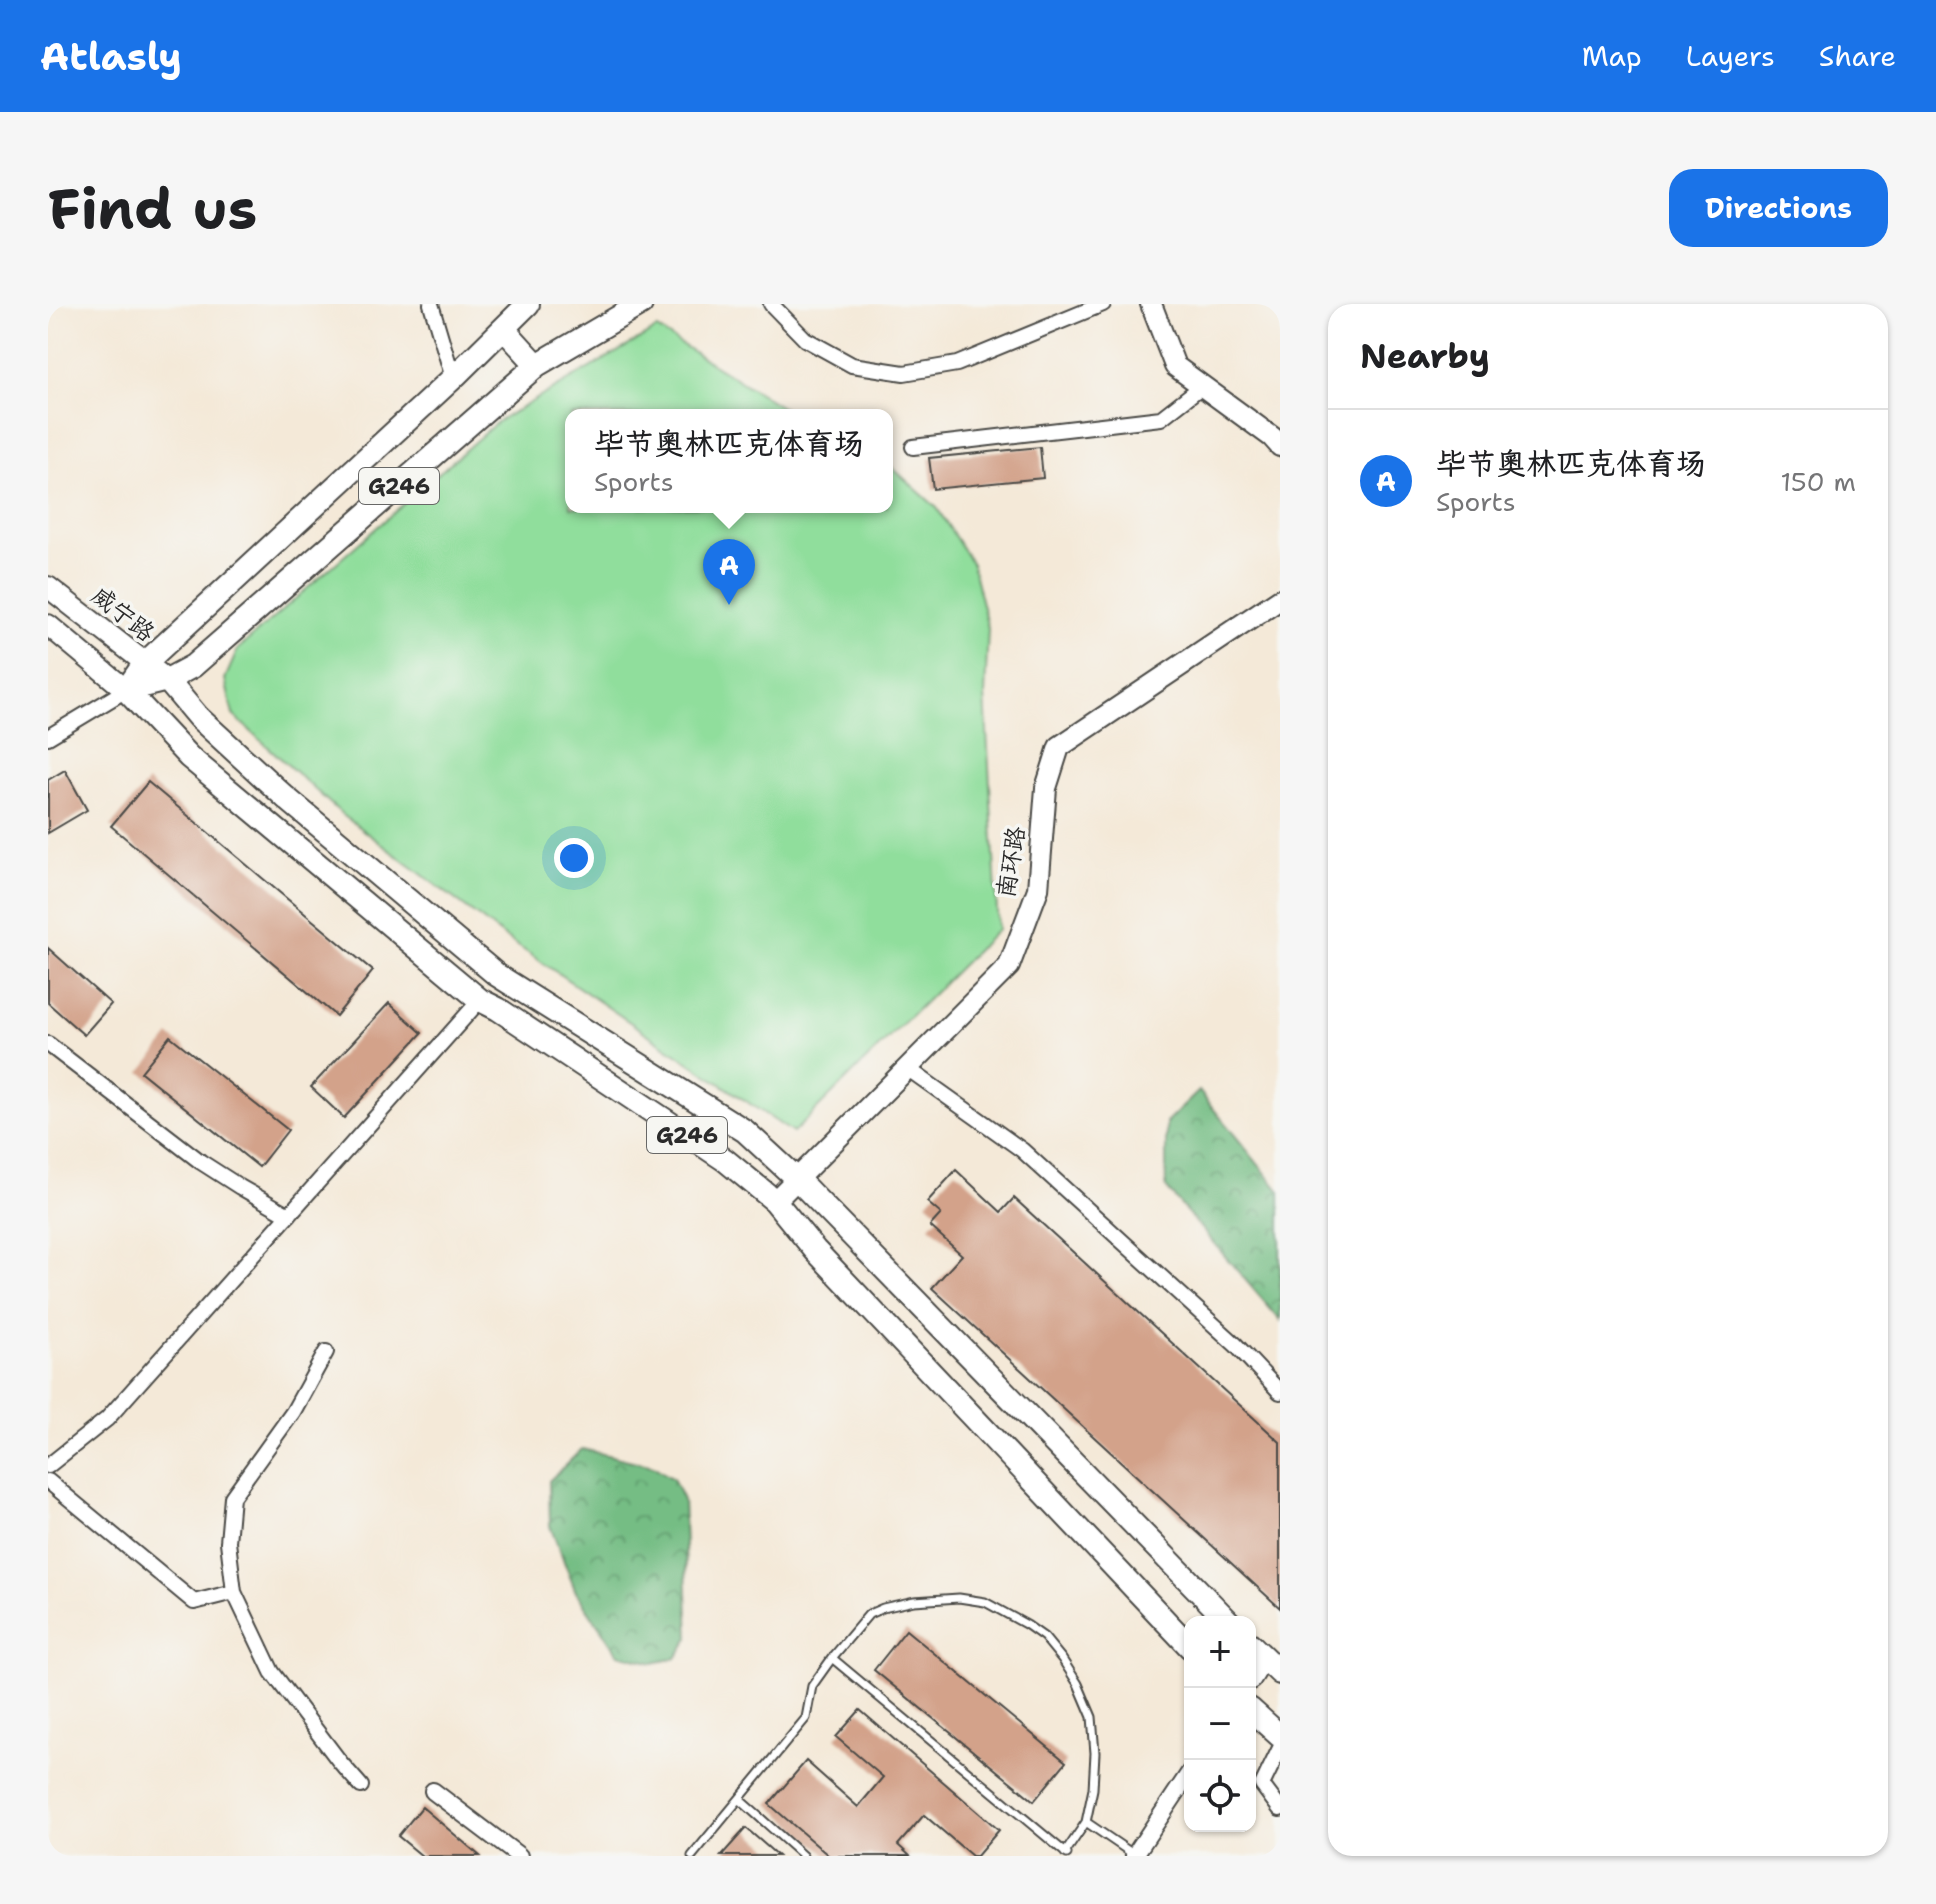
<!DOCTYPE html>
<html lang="en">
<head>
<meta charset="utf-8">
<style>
	:root { --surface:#fff; --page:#f6f6f6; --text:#202124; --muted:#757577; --line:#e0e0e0; --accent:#1a73e8 }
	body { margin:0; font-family:"Shantell Sans","LXGW WenKai TC",sans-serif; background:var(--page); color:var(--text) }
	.controls { position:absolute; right:24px; bottom:24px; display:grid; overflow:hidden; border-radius:16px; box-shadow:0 2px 6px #0004 }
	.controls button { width:72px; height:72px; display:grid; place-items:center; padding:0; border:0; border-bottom:2px solid var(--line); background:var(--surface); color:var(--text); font:40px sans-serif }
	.you { position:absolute; left:526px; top:554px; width:28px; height:28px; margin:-20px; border:6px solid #fff; border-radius:50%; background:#1a73e8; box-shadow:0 0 0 12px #1a73e833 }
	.badge { display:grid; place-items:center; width:52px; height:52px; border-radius:50%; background:var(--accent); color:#fff; font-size:26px; font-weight:700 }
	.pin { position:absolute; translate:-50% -66px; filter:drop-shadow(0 2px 4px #0008) }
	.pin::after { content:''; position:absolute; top:42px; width:28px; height:24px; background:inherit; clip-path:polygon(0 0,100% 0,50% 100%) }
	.popup { position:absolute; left:517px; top:105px; width:328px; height:104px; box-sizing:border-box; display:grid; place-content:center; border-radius:16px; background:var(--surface); filter:drop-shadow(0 2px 6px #0005); font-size:26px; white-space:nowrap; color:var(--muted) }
	.popup b { font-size:30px; color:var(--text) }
	.popup::after { content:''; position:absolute; left:50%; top:100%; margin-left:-16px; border:16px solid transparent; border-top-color:var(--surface) }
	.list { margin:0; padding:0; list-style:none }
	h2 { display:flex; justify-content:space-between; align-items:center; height:104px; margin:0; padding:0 32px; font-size:34px }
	h2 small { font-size:26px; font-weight:400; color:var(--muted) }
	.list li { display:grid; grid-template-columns:52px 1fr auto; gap:24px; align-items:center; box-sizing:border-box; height:144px; padding:0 32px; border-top:2px solid var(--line) }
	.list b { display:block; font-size:30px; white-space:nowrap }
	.list p { margin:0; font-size:26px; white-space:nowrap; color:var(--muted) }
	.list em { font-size:26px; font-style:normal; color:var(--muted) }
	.icon { flex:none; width:44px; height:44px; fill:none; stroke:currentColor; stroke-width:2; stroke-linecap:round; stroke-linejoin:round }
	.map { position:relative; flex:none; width:1232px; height:1552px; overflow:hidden; border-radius:24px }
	header { display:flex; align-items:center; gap:48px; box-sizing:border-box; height:112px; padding:0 40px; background:var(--accent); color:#fff }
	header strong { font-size:38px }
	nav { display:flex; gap:44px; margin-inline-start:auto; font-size:28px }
	.intro { display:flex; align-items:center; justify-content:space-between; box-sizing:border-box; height:192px; padding:0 48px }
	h1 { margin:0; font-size:56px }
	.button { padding:20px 36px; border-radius:24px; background:var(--accent); color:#fff; font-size:28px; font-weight:700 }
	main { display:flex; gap:48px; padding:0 48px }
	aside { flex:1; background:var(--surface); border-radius:24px; box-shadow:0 2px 6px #0004 }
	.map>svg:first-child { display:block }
</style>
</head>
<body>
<header>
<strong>Atlasly</strong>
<nav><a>Map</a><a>Layers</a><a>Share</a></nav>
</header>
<div class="intro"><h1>Find us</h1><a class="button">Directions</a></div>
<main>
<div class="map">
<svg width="1232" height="1552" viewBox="0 0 1232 1552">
	<defs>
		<pattern id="forest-crowns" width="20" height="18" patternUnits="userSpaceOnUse" patternTransform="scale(2)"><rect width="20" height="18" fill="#74bd84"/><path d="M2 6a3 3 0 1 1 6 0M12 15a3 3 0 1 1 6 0" fill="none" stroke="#5f9a6c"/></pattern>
	</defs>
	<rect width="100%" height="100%" fill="#f6f6f2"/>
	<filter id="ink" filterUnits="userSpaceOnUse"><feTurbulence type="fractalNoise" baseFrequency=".0125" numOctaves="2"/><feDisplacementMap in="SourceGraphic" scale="16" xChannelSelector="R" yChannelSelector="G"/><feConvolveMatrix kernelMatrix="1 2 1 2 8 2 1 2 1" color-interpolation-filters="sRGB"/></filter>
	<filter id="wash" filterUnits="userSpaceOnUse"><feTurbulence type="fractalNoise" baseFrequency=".006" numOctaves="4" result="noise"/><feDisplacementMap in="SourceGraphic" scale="32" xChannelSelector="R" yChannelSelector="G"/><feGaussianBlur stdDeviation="1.8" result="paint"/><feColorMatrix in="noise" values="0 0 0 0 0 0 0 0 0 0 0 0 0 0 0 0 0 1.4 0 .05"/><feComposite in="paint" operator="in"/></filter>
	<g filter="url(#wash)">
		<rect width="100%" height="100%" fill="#f4e9d8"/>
		<path fill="#90de9c" stroke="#5e8464" stroke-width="2" d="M609,25l137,86h-223v92h316v-44l50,45 35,56 16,64 -3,67 13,234 -205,204 -284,-193 -165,-124 -111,-101 -8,-36 13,-30 259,-227z"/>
		<path fill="url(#forest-crowns)" stroke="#507458" stroke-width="2" d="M1151,787l81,100v129l-114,-132v-65z
			M534,1145l71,17 20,13 10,21 6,138 -13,20 -23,5 -35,-9 -42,-62 -26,-66 -1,-45z"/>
		<g id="blocks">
			<path fill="#d3a28a" d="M992,143l3,31 -110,11 -4,-31z
				M17,466l22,40 -39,23v-53z
				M100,478l225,189 -37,45 -225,-190z
				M0,644l63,56 -27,31 -36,-32z
				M341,699l33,30 -78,85 -33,-31z
				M122,732l118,94 -29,37 -118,-95z
				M908,866l45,42 13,-14 266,244v166l-348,-320 30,-33 -32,-29 11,-12 -14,-12z
				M858,1326l160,132 -32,39 -160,-131z
				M812,1406l139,120 -22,26h-5l-48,-41 -26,30 12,11h-81l-60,-52 37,-43 52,46 25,-30 -47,-40z
				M374,1503l58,49h-58l-24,-20z
				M698,1524l32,28h-57z"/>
		</g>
	</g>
	<g filter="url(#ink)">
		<use href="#blocks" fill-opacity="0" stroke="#494845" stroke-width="2"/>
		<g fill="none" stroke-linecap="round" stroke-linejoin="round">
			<g stroke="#494845" stroke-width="11">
				<path id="service" d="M784,1354l235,196
					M691,1495l64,57
					M1038,1518l47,32
					M644,1552l114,-138 6,-32 20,-28 37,-44 14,-6 31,-7 45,-3 26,4 42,23 17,12 18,22 16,25 14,33 3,36 -2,36 -7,33 -21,31"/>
			</g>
			<g stroke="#494845" stroke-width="18">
				<path id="minor" d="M383,0l22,74
					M723,0l34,35 47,26 52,8 53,-9 146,-60
					M865,143l248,-29 41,-32
					M0,433l78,-47
					M0,740l153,118 39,25 49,28
					M859,764l115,82 214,195 44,47
					M0,1162l59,-47 373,-419
					M0,1177l146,121 40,-10 38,80 68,90 21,24
					M186,1288l-6,-50 4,-45 61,-85 33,-60
					M1232,1444l-18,37 18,24"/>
			</g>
			<g stroke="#494845" stroke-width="20">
				<path id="tertiary" d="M385,1487l86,65
					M1086,1552l56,-84"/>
			</g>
			<g stroke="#494845" stroke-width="24">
				<path id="secondary" d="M1103,0l24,62 97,71 8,9
					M0,283l119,93
					M0,321l78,65
					M727,897l234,-235 29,-77 8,-101 13,-41 221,-148"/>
			</g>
			<g stroke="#494845" stroke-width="26">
				<path id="trunk" d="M456,25l33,36
					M119,376l31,37 87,80 212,178 248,156 52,48 432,443
					M78,386l63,67 291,243 18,9 227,151 50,41 40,49 375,397
					M78,386l41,-10 26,-14 344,-301 104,-61
					M78,386l18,-26 309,-286 75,-74
					M1202,1340l30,29
					M1202,1374l13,-21
					M1202,1405l30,27"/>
			</g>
			<use href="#service" stroke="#fff" stroke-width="7"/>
			<use href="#minor" stroke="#fff" stroke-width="14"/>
			<use href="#tertiary" stroke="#fff" stroke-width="16"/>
			<use href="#secondary" stroke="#fff" stroke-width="20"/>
			<use href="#trunk" stroke="#fff" stroke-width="22"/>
		</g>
	</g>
	<g text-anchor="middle" stroke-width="7" stroke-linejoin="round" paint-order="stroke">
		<g fill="#f6f6f2" stroke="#686867" stroke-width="2">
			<rect x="311" y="164" width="80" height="36" rx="6"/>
			<rect x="599" y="813" width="80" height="36" rx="6"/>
		</g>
		<g font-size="22" font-weight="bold" fill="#2b2b2b">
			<text x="351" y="190">G246</text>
			<text x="639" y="839">G246</text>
		</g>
		<g font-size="24" fill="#2b2b2b" stroke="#f6f6f2">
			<text transform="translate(75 310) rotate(38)" y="8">威宁路</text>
			<text transform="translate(963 558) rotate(-81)" y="8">南环路</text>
		</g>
	</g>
</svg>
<div class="controls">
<button>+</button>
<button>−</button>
<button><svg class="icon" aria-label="locate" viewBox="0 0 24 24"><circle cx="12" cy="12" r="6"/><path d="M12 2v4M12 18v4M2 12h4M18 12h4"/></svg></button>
</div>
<div class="you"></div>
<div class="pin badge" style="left:681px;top:301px">A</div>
<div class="popup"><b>毕节奥林匹克体育场</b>Sports</div>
</div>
<aside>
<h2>Nearby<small></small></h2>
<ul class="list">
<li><span class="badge">A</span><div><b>毕节奥林匹克体育场</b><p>Sports</p></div><em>150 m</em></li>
</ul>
</aside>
</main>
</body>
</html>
